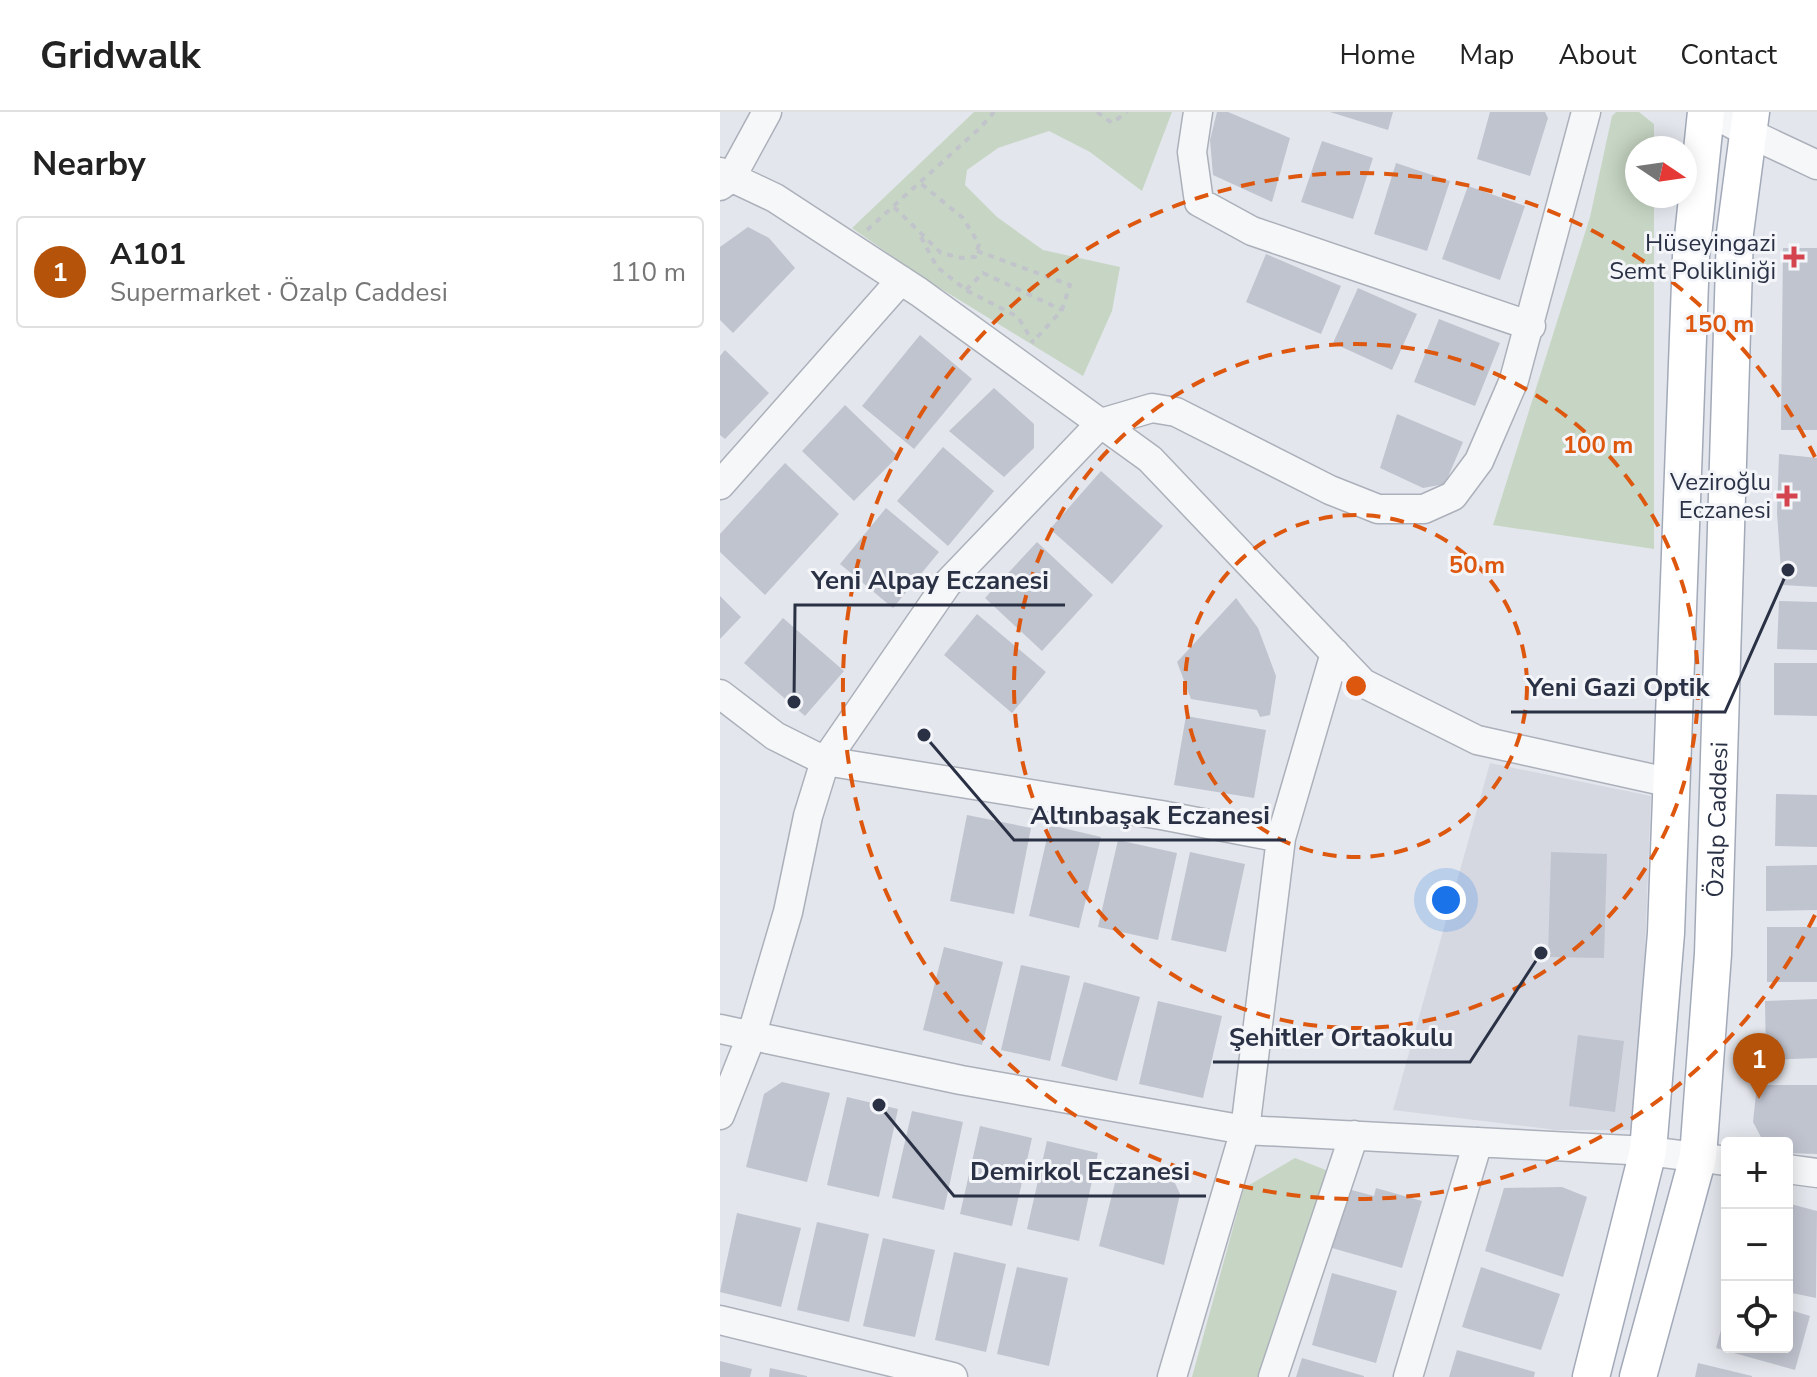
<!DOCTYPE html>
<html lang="en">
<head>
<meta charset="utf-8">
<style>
	:root { --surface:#fff; --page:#f6f6f6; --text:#222; --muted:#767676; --line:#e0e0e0; --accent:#b45309 }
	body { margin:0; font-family:"Nunito Sans",sans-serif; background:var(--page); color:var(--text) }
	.controls { position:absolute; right:24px; bottom:24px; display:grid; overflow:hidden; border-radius:8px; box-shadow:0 4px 20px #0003 }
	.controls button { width:72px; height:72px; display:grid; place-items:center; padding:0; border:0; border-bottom:2px solid var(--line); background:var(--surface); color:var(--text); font:40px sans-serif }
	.compass { position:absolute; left:905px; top:24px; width:72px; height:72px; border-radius:50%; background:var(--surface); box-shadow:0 4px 20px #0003; rotate:103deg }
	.you { position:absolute; left:726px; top:788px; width:28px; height:28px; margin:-20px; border:6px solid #fff; border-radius:50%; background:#1a73e8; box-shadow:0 0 0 12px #1a73e833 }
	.badge { display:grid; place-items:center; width:52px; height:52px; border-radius:50%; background:var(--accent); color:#fff; font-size:26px; font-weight:700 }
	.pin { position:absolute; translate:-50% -66px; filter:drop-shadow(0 2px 4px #0008) }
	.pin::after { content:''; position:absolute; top:42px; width:28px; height:24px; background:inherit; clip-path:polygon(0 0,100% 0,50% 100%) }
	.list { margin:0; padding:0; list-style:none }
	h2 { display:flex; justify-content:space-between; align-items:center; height:104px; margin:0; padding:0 32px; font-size:34px }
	h2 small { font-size:26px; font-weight:400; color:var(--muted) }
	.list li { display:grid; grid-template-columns:52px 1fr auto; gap:24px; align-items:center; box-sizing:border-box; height:112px; margin:0 16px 16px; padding:0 16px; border:2px solid var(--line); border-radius:8px }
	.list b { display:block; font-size:30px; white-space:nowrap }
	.list p { margin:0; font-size:26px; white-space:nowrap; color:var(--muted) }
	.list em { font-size:26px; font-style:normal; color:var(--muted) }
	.icon { flex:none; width:44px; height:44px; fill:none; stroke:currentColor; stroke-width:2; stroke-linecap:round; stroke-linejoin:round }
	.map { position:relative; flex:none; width:1097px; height:1265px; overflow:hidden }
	header { display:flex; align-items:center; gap:48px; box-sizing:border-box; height:112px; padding:0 40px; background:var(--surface); border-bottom:2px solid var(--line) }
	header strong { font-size:38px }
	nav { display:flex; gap:44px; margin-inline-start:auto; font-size:28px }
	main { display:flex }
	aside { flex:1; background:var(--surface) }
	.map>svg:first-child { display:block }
</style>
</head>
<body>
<header>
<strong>Gridwalk</strong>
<nav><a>Home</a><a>Map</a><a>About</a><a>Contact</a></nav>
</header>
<main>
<aside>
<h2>Nearby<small></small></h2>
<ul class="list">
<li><span class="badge">1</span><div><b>A101</b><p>Supermarket · Özalp Caddesi</p></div><em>110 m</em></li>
</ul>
</aside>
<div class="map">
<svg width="1097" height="1265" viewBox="0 0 1097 1265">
	<rect width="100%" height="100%" fill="#e3e6ec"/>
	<path fill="#d5d8e1" d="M770,651l161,33 -13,334h-82l-163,-20z"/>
	<path fill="#c7d6c4" d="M254,0h198l-30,79 -52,-39 -41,-21 -51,17 -31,22 -2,15 32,32 46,33 77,17 -8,44 -29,65 -161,-99 -70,-49z
		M896,0h23l15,12v24h-17v48h17v353l-161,-24 97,-308 22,-101z
		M575,1046l36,14 -70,205h-69l52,-189z"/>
	<path fill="#c0c4cf" d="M497,0h11l62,26 -18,64 -59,-27 -3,-35z
		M610,0h63l-5,18z
		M770,0h55l3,6 -18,58 -53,-17z
		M602,29l51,17 -20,61 -52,-17z
		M676,51l54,18 -23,70 -53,-17z
		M748,74l57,20 -25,74 -58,-21z
		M28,115l21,11 26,30 -62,65 -13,-13v-73z
		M1063,136h34v182h-36z
		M546,142l75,32 -20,48 -75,-32z
		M638,176l59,26 -25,56 -59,-27z
		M719,207l61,24 -25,63 -61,-24z
		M200,223l52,44 -58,70 -52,-43z
		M5,238l44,43 -44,46 -5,-4v-79z
		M274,276l40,36v24l-30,29 -55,-46z
		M125,293l53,51 -44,45 -52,-50z
		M677,302l66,28 -18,42 -22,4 -43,-20z
		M223,335l51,44 -46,55 -51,-45z
		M1059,342l38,4v129l-35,-2 -5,-72z
		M65,351l54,51 -74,81 -45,-43v-18z
		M381,359l62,55 -51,58 -62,-55z
		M166,396l53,44 -46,56 -53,-44z
		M317,430l56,53 -51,56 -57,-53z
		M0,484l21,21 -21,22z
		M516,486l22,30 18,48 -6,39 -10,2 -3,-7 -66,-11 -14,-37z
		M1059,489l38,1v48l-40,-1z
		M257,502l69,58 -34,41 -68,-58z
		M63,506l61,53 -39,45 -61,-53z
		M1054,551h43v53l-43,-1z
		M466,604l80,14 -12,68 -80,-13z
		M1056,682l41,1v52l-42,-1z
		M247,703l64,13 -17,86 -64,-13z
		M330,713l51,12 -22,91 -50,-12z
		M398,728l59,13 -19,87 -60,-13z
		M470,740l55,12 -19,88 -55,-12z
		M831,740l56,2 -3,104 -56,-1z
		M1097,753v45l-51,1v-45z
		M1047,815h50v55h-50z
		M224,835l59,15 -21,83 -59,-15z
		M301,853l49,11 -20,85 -49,-11z
		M364,870l56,15 -23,84 -56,-15z
		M1097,887v59l-51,2 -1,-59z
		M438,889l64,15 -19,82 -64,-14z
		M858,923l46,6 -9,71 -46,-6z
		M62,970l48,11 -23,89 -61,-15 18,-73z
		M1037,973h60v69l-30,-1v-10h-20l-5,-4 -9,-17z
		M127,985l51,12 -19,88 -52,-12z
		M192,999l51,11 -19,88 -52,-12z
		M260,1014l52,12 -20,88 -52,-12z
		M327,1029l51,12 -19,88 -52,-12z
		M400,1051l53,16 7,15 -16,71 -65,-19z
		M842,1075l25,10 -24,80 -78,-26 19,-63z
		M656,1076l46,13 -20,67 -70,-20 16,-59 26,7z
		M1067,1091l30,8 -1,87 -29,-6z
		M17,1101l64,15 -20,79 -61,-15z
		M97,1110l52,12 -20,88 -52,-12z
		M163,1126l52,12 -20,87 -52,-11z
		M234,1140l52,12 -20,88 -51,-12z
		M297,1155l51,11 -19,88 -52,-12z
		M761,1155l79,27 -19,56 -79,-23z
		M612,1161l65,18 -21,72 -64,-18z
		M1067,1197l23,7 -15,54 -79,-22 10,-36 1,35h60z
		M737,1238l78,22 -1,5h-85z
		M582,1246l62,18v1h-68z
		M0,1249l32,8 -2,8h-30z
		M978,1251l54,13v1h-57z
		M50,1256l37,8v1h-38z"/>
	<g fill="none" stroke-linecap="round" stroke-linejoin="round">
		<g stroke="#acb0ba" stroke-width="31">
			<path id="minor" d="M478,0l-6,40 7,50 53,29 279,95
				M990,0l37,20 70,33
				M0,60l55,26 144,94 231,167 213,224 114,57 195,43
				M0,74l11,-8 36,-66
				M0,373l181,-205
				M0,582l55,42 50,25 336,54 120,23
				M0,917l241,51 284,50 403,21 79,10
				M0,1003l31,-78 37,-125 20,-96 17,-55 122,-177 154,-161 51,-15 24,4 154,78 48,19h46l29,-13 26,-35 35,-81 72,-268
				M1067,1057l30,4
				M0,1208l233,57
				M452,1265l73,-247 36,-292 54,-185
				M553,1265l81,-242
				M688,1265l70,-235"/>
		</g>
		<g stroke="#a2a9b8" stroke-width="39">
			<g id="major">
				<path d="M871,1265l57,-226 18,-218 25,-677 15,-144"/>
				<path id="s1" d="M918,1265l60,-220 15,-203 22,-721 16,-121"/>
			</g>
		</g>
		<path stroke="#c1c4ca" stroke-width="4" stroke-dasharray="6 6" stroke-linecap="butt" d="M377,0l15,11 15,-11
			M174,95l47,46 21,5 13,-1 4,-13 -16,-26 -44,-36
			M147,118l113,-102 14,-16
			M201,125l16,30 29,23 52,27 15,25
			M257,139l93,34 -8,25 -30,33
			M246,178l17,-17 79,37"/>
		<use href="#minor" stroke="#f6f7f9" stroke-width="28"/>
		<use href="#major" stroke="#fff" stroke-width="36"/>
	</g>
	<g fill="none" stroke="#de570f" stroke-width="4" stroke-dasharray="14 10">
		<circle cx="636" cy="574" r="171"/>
		<circle cx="636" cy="574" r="342"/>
		<path d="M1095 803A513 513 0 1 1 1095 345"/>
	</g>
	<g fill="#d4444e" stroke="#f3f5f9" stroke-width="3">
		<path d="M1070 133h8v8h8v8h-8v8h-8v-8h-8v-8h8z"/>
		<path d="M1063 372h8v8h8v8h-8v8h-8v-8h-8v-8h8z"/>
	</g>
	<g text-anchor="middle" stroke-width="6" stroke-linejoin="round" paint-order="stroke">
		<g font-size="24" fill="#2a3145" stroke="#f3f5f9" text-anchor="end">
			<text x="1056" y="139">Hüseyingazi<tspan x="1056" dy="28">Semt Polikliniği</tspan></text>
			<text x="1051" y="378">Veziroğlu<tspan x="1051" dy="28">Eczanesi</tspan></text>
		</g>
		<g font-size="24" fill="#2a3145" stroke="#f3f5f9">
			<text dy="8" stroke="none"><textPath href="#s1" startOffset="566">Özalp Caddesi</textPath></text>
		</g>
	</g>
	<circle cx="636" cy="574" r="12" fill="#de570f" stroke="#f3f5f9" stroke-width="4"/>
	<g font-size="24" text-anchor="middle" font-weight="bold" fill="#de570f" stroke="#f3f5f9" stroke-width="6" stroke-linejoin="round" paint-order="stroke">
		<text x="999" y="220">150 m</text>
		<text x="878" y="341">100 m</text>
		<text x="757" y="461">50 m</text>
	</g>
	<path fill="none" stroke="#2a3145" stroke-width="3" d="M74 590L75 493H345M1068 458L1005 600H791M204 623L294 728H566M821 841L750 950H493M159 993L234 1084H486"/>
	<g fill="#2a3145" stroke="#f3f5f9" stroke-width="3">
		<circle cx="74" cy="590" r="8"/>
		<circle cx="1068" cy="458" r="8"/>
		<circle cx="204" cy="623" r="8"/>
		<circle cx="821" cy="841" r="8"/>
		<circle cx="159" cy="993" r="8"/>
	</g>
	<g font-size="26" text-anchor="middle" font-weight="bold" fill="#2a3145" stroke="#f3f5f9" stroke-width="6" stroke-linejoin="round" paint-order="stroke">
		<text x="210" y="477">Yeni Alpay Eczanesi</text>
		<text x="898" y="584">Yeni Gazi Optik</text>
		<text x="430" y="712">Altınbaşak Eczanesi</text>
		<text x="621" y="934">Şehitler Ortaokulu</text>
		<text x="360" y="1068">Demirkol Eczanesi</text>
	</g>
</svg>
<div class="controls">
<button>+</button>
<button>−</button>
<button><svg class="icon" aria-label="locate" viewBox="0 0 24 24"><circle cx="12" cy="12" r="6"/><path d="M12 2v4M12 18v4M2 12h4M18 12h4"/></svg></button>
</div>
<svg class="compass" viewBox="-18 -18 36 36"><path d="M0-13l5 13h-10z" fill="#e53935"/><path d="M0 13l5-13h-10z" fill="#767676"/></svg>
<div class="you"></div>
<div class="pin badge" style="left:1039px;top:987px">1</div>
</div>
</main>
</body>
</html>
